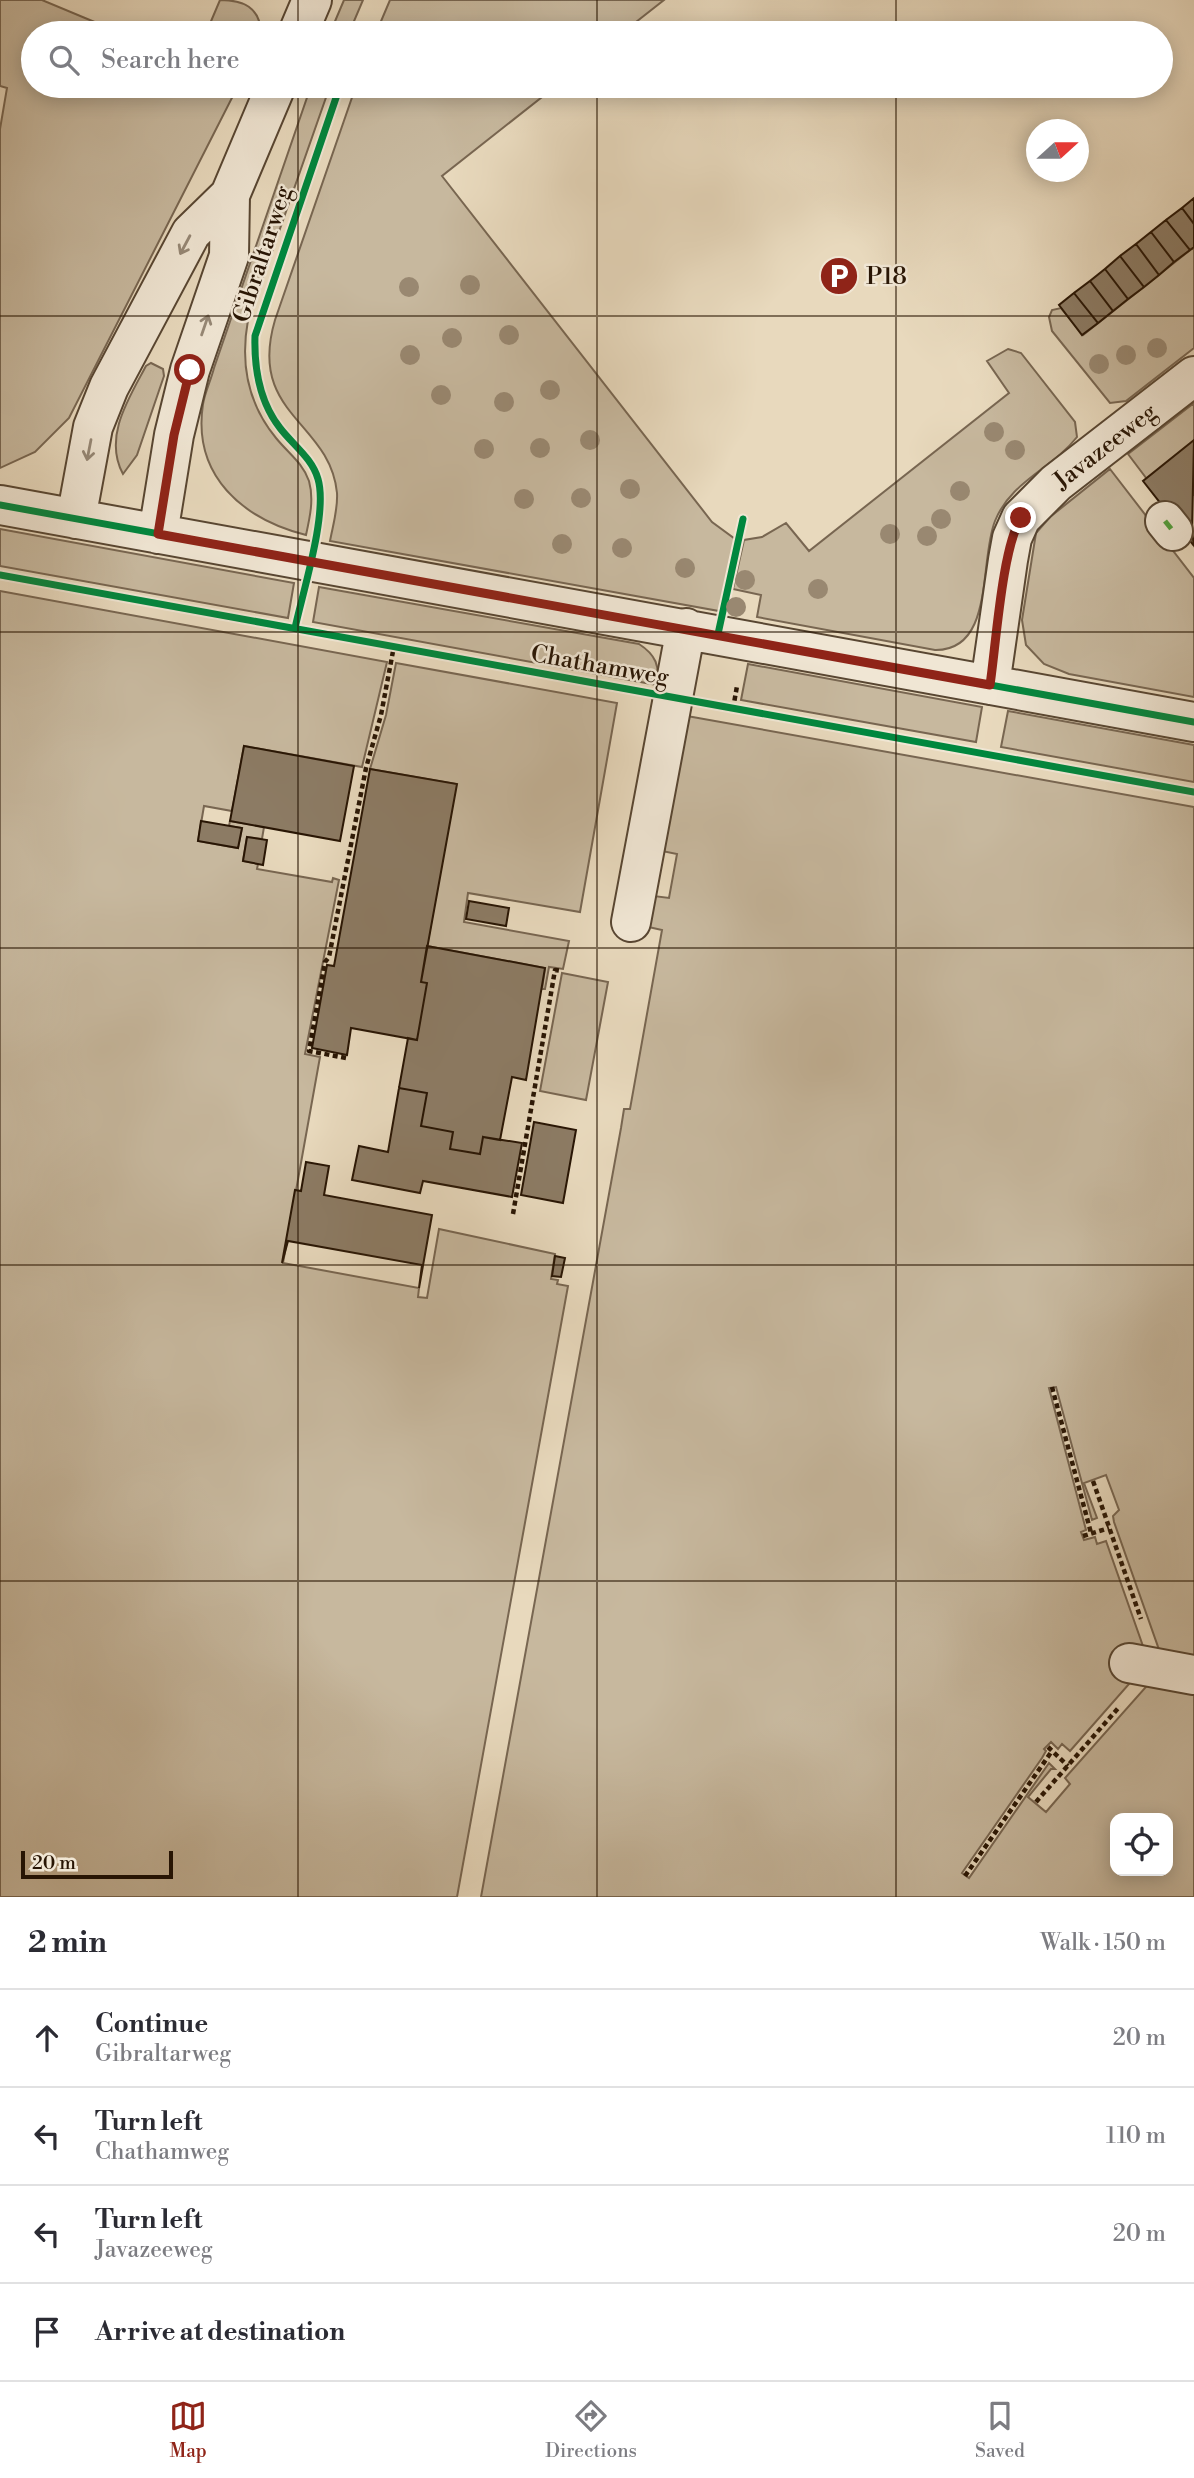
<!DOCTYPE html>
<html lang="en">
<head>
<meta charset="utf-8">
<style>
	:root { --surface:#fff; --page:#f7f7f7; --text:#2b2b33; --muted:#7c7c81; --line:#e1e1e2; --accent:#8f2418 }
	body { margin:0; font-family:"Libre Bodoni",serif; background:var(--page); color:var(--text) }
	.controls { position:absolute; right:21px; bottom:21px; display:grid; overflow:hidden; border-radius:14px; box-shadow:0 4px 18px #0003 }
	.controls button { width:63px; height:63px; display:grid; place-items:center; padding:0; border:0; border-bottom:2px solid var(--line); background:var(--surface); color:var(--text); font:35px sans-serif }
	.compass { position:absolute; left:1026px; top:119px; width:63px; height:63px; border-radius:50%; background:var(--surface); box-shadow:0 4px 18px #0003; rotate:69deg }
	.scale { position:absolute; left:21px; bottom:18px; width:152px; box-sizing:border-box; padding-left:7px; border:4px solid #281504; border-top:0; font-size:19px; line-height:24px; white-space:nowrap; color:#281504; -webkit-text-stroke:5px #f0e6d4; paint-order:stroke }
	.stop { position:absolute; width:21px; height:21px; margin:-16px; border:5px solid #8f2418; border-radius:50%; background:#fff }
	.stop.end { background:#8f2418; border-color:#fff; box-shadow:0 2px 7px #0008 }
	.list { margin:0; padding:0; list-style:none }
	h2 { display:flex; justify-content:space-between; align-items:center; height:91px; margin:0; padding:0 28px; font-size:30px }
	h2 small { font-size:23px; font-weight:400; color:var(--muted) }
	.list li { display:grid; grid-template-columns:46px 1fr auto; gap:21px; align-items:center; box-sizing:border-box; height:98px; padding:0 28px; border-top:2px solid var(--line) }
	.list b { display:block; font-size:26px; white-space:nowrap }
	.list p { margin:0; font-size:23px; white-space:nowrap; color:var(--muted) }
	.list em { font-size:23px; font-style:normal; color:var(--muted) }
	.icon { flex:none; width:38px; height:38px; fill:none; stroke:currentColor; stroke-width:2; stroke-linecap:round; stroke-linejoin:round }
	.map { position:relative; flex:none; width:1194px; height:1897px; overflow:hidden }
	.search { position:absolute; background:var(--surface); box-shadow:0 4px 18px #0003; left:21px; right:21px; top:21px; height:77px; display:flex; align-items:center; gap:18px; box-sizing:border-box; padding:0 24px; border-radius:38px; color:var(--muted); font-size:26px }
	.sheet { height:483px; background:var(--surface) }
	nav { display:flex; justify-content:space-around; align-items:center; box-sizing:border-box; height:98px; border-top:2px solid var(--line); background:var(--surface); font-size:19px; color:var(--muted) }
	nav a { display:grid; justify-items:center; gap:4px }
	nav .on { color:var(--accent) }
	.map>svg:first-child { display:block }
</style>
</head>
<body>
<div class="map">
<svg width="1194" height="1897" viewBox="0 0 1194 1897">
	<rect width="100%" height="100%" fill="#e8d9bd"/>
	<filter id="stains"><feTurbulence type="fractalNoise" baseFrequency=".00286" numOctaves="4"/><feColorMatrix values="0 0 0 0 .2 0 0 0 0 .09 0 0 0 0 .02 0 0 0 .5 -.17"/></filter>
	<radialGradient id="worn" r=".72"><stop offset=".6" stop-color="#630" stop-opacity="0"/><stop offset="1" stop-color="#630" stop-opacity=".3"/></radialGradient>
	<path fill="#c7b89e" stroke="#786651" stroke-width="2" fill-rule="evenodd" d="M0,0h42l79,33h-88v53h205l-169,332 -34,34 -35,16v-339l7,-41 -7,-2z
		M220,0c23,0 40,7 41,33h-55z
		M344,0h19l-14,33h-19z
		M390,0h274l-42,33h-246z
		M311,86h19l-82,234c-8,44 0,84 28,118 12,15 27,25 33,43 5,18 1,36 -3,54 -63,-16 -114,-59 -103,-131 2,-12 8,-24 11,-36z
		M356,86h200l-114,90 270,346 23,17 -16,72 -389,-70c3,-16 8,-32 7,-48 -7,-72 -90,-78 -62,-173z
		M1194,247v101l-68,53 -16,2 -58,-72 -3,-14 3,-7 9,-2 22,27z
		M1008,349l13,4 54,69 2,15c-25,32 -66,44 -82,84 -16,39 0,130 -60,129l-178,-33 4,-22 -28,-6 11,-49 18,-3 24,-14 23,28 200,-158 -22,-32z
		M151,363l12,6 1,7 -27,79 -14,19c-20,-37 6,-76 23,-108z
		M1194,403v92l-32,4 -34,-45z
		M1110,469l84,109v119l-125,-23 -25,-10 -18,-19 -4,-25 14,-87 14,-16z
		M0,529l294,54 -6,35 -288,-52z
		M319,587l320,57c17,11 21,22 18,41l-344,-63z
		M0,591l387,71 -25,105 -118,-21 -12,65 -28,-5 -6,35 40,7 4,-20 -13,-2 1,-5 34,6 -2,12 -15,-2 -4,24 15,3 -1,5 75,13 1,-4 6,2 -34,174 15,3 -37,206 136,25 -1,9 9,1 12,-69 116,25 -4,25 7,1 -1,4 11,2 -111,611h-457z
		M396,663l221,40 -37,209 -112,-19 -4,29 105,19 -6,28 -14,-2 -4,22h-3l3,-21 -118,-22 29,-162 -86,-15 16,-54z
		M748,664l234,43 -6,35 -235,-42z
		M1008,711l186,34v37l-193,-35z
		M687,716l507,91v857l-32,-6 -48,-136 -1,-6 6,-6 -13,-35 -22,8 13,35 -5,2 -36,-133 -7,1 37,142 -5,2 3,8 11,-3 2,7 9,-3 38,108 -15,35 -59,67 -8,-7 -4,5 -7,-7 -7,7 2,2 -4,7 -80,115 7,5 80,-115 6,6h-4l-23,28 18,15 24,-28 -5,-6 87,-98 42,8v209h-713l140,-769 3,-19h6l32,-179 -18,-4 10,-30 15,2 8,-44 -15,-3zM1115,1818h53v53h-53z
		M562,973l46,9 -22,118 -46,-9z"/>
	<path fill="#8c7b64" stroke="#281504" stroke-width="2" d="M1194,198v26l-12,-16z
		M1182,208l12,16v23l-4,3 -24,-30z
		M1166,220l24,30 -16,12 -23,-30z
		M1151,232l23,30 -15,13 -23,-31z
		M1136,244l23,31 -15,12 -24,-31z
		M1120,256l24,31 -16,12 -23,-30z
		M1105,269l23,30 -15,12 -23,-30z
		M1090,281l23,30 -15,12 -24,-30z
		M1074,293l24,30 -16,12 -23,-30z
		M1194,440l-2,91 2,15 -51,-65z
		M244,746l110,20 -14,75 -110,-20z
		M370,769l87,15 -36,198 6,1 -10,57 -66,-12 -4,27 -35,-7 15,-83 7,1z
		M201,821l41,7 -4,20 -40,-7z
		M247,837l20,3 -4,25 -20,-4z
		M469,901l40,7 -3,18 -40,-7z
		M427,946l118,22 -19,112 -14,-3 -12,63 -17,-3 -3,17 -30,-5 3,-17 -32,-6 6,-33 -28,-5 9,-50 9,2 10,-57 -6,-1z
		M399,1088l28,5 -6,33 32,6 -3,17 30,5 3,-17 39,6 -10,54 -89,-16 -3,12 -68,-13 7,-34 29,6z
		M534,1122l42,8 -13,73 -42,-8z
		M306,1162l23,4 -5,29 108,20 -13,73 3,-23 -134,-24 -6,22 13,-73 6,1z
		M555,1256l10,2 -4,19 -9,-1z"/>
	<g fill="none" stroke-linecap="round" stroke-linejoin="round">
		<g stroke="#584632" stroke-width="42">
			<path id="minor" d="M298,33l14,-33
				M0,505l1194,217
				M76,519l17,-92 16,-40 82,-154 39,-38
				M1165,521l8,10
				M158,534l16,-99 16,-65 39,-114 1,-61 46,-109
				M990,685l18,-125 4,-22 9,-20 35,-35 138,-107
				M631,922l55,-294
				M1129,1663l65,12"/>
		</g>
		<path stroke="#281504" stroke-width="4.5" stroke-dasharray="5 3.5" stroke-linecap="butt" d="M733,709l4,-23
			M346,1058l-37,-7 16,-89 4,-5 37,-189 15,-53 13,-69
			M513,1214l42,-244 7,1
			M1052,1387l39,146
			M1093,1481l48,138
			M1083,1536l26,-8
			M1048,1747l20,19
			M1036,1802l84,-96
			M965,1876l87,-125"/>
		<use href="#minor" stroke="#f0e6d4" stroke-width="38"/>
		<path stroke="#51a03d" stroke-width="5" stroke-dasharray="10 5" stroke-linecap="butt" d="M1165,521l8,10"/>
		<g stroke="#f0e6d4" stroke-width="11">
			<path id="cycleway" d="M0,505l1194,217
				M0,575l1194,217
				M295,628c8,-37 33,-115 23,-149 -6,-21 -25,-34 -38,-51 -21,-27 -26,-59 -25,-92l85,-250
				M718,634l25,-115"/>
		</g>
		<use href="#cycleway" stroke="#00873e" stroke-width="7"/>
	</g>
	<g fill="#998871">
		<circle cx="470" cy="285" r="10"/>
		<circle cx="409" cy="287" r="10"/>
		<circle cx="509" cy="335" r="10"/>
		<circle cx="452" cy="338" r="10"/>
		<circle cx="1157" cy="348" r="10"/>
		<circle cx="410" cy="355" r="10"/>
		<circle cx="1126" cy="355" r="10"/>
		<circle cx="1099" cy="364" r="10"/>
		<circle cx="550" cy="390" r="10"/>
		<circle cx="441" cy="395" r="10"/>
		<circle cx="504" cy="402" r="10"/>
		<circle cx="994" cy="432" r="10"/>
		<circle cx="590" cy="440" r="10"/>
		<circle cx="540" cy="448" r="10"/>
		<circle cx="484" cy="449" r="10"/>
		<circle cx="1015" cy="450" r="10"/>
		<circle cx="630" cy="489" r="10"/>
		<circle cx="960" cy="491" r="10"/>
		<circle cx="581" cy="498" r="10"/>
		<circle cx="524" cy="499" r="10"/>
		<circle cx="941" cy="519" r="10"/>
		<circle cx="890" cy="534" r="10"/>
		<circle cx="927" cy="536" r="10"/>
		<circle cx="562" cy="544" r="10"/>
		<circle cx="622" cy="548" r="10"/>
		<circle cx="685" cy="568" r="10"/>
		<circle cx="745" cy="580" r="10"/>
		<circle cx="818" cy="589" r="10"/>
		<circle cx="736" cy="607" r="10"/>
	</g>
	<defs><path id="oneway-shaft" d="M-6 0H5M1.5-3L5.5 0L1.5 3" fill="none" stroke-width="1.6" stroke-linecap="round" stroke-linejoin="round" transform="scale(1.75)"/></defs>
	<g stroke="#968876">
		<use href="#oneway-shaft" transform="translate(185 245) rotate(118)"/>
		<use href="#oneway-shaft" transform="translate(205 325) rotate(-71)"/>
		<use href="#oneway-shaft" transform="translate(89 450) rotate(101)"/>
	</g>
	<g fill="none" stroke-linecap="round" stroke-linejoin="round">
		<path stroke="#8f2418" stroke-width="9" d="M190,370l-16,65 -16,99 832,151c6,-40 12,-137 31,-167"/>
	</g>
	<path fill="none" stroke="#281504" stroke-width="2" stroke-opacity="0.55" d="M298,0v33M597,0v33M896,0v33M298,86v1811M597,86v1811M896,86v1811M0,316h1194M0,632h1194M0,948h1194M0,1265h1194M0,1581h1194"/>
	<defs>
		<g id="parking-disc" transform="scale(2.0125)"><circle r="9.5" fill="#8f2418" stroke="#f0e6d4"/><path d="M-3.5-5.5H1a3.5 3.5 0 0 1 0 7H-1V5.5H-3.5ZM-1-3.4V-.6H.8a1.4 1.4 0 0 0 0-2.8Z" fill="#fff"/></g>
	</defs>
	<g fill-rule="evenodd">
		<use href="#parking-disc" x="839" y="276"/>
	</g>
	<g text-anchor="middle" stroke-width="5" stroke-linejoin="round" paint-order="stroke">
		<g font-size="24" fill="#281504" stroke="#f0e6d4">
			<text transform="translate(262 254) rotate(-72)" y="8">Gibraltarweg</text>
			<text transform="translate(1105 446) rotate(-38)" y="8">Javazeeweg</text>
			<text transform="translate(600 665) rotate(10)" y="8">Chathamweg</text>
		</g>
		<g font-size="24" fill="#281504" stroke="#f0e6d4" text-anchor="start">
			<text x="866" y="284">P18</text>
		</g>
	</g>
	<rect width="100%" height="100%" filter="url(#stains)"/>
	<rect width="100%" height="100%" fill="url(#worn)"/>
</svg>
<div class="controls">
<button><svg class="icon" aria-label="locate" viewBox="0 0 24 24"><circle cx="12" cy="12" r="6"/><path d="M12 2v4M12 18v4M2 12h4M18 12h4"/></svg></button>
</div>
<svg class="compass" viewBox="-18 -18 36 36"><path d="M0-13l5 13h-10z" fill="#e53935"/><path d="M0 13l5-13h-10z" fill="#7c7c81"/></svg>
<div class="scale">20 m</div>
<div class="stop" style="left:190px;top:370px"></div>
<div class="stop end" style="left:1021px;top:518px"></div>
<div class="search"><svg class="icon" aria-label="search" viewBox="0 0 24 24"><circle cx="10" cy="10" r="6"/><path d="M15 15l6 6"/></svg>Search here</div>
</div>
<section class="sheet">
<h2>2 min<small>Walk · 150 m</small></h2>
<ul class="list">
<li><svg class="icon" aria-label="ahead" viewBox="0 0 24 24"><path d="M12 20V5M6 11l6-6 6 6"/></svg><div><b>Continue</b><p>Gibraltarweg</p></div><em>20 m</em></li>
<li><svg class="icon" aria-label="left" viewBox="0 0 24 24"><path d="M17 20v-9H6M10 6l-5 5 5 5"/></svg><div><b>Turn left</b><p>Chathamweg</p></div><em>110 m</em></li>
<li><svg class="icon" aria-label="left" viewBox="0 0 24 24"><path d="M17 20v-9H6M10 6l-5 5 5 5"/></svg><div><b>Turn left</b><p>Javazeeweg</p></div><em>20 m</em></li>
<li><svg class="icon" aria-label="arrive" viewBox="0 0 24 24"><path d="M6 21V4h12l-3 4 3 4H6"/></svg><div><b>Arrive at destination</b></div></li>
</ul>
</section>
<nav>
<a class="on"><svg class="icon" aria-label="map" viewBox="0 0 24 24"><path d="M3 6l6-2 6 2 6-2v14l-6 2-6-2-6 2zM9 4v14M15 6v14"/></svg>Map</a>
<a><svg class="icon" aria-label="directions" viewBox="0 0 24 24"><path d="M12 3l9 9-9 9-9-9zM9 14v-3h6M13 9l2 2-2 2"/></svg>Directions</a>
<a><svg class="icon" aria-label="saved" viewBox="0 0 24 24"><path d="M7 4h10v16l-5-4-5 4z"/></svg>Saved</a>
</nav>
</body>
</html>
